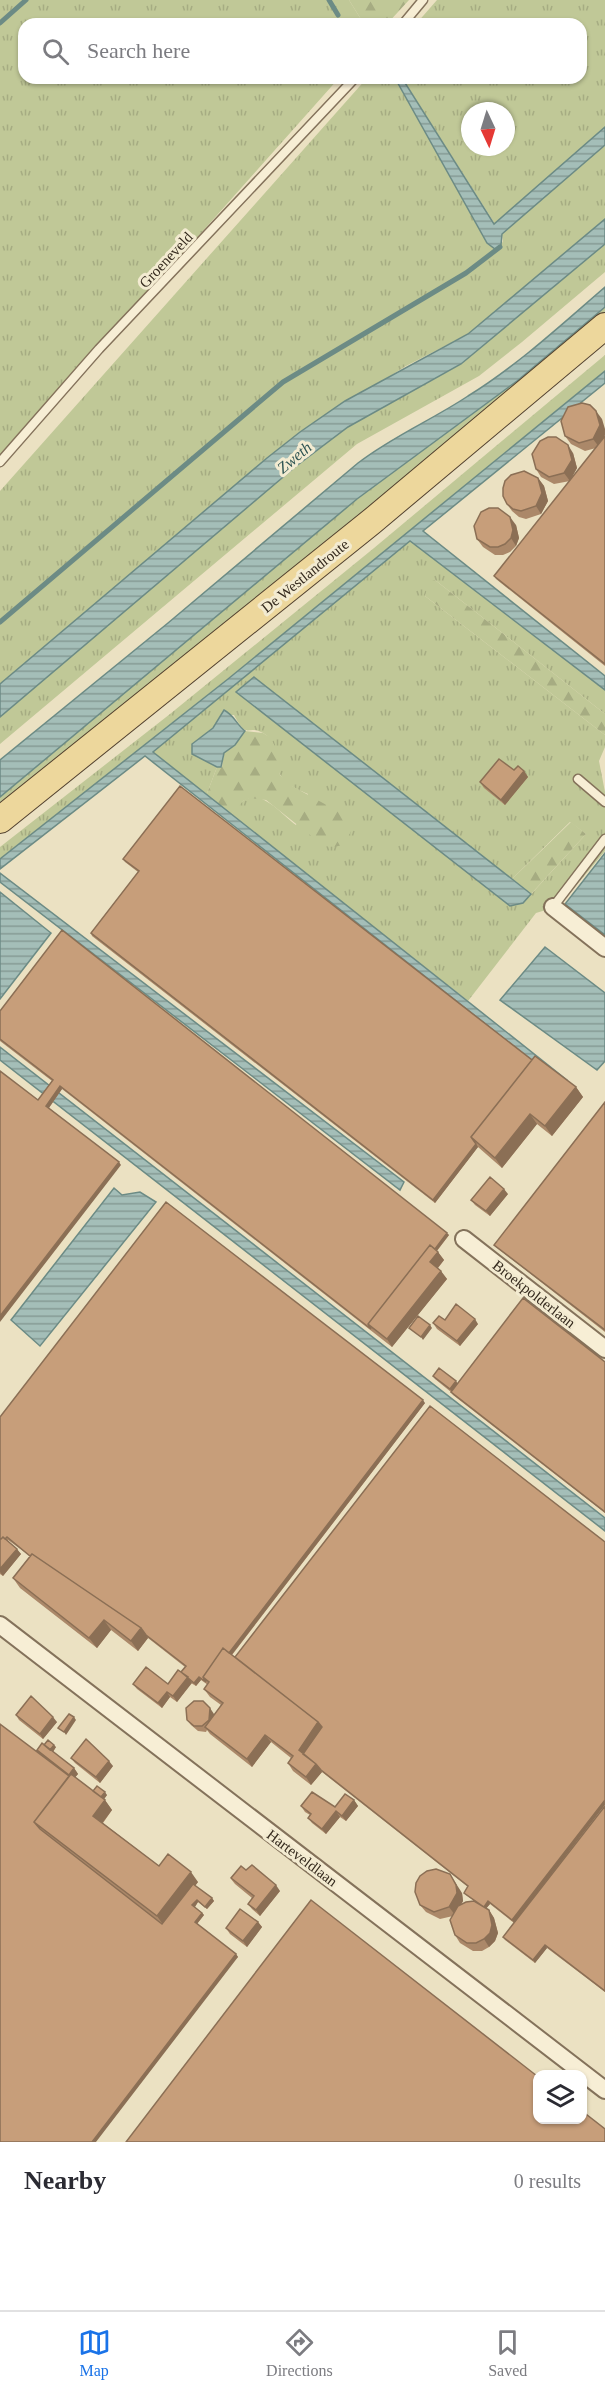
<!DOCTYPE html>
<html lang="en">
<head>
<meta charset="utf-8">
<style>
	:root { --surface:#fff; --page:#f7f7f7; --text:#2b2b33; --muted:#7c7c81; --line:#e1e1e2; --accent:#1a73e8 }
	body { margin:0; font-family:Georgia,serif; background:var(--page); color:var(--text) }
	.controls { position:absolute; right:18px; bottom:18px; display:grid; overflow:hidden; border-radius:12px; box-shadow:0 2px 4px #0004 }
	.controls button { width:54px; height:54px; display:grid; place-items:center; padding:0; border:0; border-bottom:2px solid var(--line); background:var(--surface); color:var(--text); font:30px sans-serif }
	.compass { position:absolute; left:461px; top:102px; width:54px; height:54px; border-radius:50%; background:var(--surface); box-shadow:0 2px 4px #0004; rotate:176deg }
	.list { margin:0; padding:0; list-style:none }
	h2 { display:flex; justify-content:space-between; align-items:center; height:78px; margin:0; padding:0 24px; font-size:26px }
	h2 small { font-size:20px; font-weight:400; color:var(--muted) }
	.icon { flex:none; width:33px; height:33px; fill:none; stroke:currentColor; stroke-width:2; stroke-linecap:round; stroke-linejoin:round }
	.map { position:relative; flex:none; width:605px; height:2142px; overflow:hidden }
	.search { position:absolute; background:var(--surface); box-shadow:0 2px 4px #0004; left:18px; right:18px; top:18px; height:66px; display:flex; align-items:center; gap:15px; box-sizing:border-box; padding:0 21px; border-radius:18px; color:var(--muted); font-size:22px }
	.sheet { height:168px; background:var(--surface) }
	nav { display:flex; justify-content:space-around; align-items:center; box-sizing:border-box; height:84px; border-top:2px solid var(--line); background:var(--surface); font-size:16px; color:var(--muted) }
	nav a { display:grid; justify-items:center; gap:3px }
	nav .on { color:var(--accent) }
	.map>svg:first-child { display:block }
</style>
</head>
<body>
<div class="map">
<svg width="605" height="2142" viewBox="0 0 605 2142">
	<defs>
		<pattern id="grass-tufts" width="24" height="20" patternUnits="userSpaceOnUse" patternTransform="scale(1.5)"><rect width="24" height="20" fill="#c0c897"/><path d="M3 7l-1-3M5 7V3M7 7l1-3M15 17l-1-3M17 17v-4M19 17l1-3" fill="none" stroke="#a6ac82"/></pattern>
		<pattern id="forest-firs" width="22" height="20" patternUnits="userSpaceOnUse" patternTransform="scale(1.5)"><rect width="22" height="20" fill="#c0c897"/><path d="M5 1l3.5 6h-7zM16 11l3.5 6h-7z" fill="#a6ac82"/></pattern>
		<pattern id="water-rules" width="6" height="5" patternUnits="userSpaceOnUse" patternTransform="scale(1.5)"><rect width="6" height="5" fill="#a4beb8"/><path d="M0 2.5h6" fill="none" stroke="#869b95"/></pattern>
	</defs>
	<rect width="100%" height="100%" fill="#ebe1c2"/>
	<path fill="url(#grass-tufts)" fill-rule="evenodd" d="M0,0h349l15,24h-340v54h315l-339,381z
		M437,0h168v127l-110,97 -93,-146h179v-54h-165zM470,111h36v36h-36z
		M367,78h28l92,165 13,4 3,-6 -1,-7 103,-89v74l-137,115 -62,32 -106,66 -300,252v-193z
		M605,244v28l-83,70 -43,34 -122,68 -357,300v-27l294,-250 54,-40 113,-63z
		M605,307v12l-605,492v-14l357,-298 160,-118z
		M605,355v16l-377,308 -228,180v-12l170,-133 204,-166z
		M410,541l195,149v24l-170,-134 -10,16 180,139v12l-6,14 6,31v59l-46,55 -23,7 -68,88 -237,-186c3,-4 7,-11 12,-14 18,-14 40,15 53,24l12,-31c-9,-4 -22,-9 -27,-18 -9,-14 0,-33 -18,-43 -17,-9 -15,8 -29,-18h-11l-10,13 -21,16v10l25,13 -11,29 -53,-44 178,-151zM254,677l258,202 58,-57 16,12 -63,69 -287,-211z"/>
	<path fill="url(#forest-firs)" d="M349,0h60l-22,24h-23z
		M435,580l170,134v21l-180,-139 4,-14z
		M245,731l18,2 8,5 4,9 5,28 12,11 49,27 11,14c-4,17 -11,22 -28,19l-58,-46 -16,-2 -7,3 -12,14 -25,-19 11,-29h5l2,-14 11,-8z
		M571,822l15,12 -55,60 -19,-15z"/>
	<path fill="url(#water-rules)" stroke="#6c8b85" stroke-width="1.5" d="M395,78h7l92,146 111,-97v18l-103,89 -1,11 -6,4 -8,-6z
		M605,219v25l-144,120 -113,63 -53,40 -295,250v-33l267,-226 33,-26 45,-31 123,-67z
		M605,287v20l-88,74 -160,118 -357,298v-37l168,-137 190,-160c35,-27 74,-43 110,-67 50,-31 93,-71 137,-109z
		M605,371v12l-182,148 182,145v14l-195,-149 -257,211 414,328 -4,5 -418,-329 -145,113v-10l228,-180z
		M254,677l258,202 19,15 -8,9 -13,3 -274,-214z
		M224,710c11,6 12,14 21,21l-10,14 -11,8 -3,14h-4l-25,-13v-10l21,-16z
		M605,853v82l-40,-31z
		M0,873l404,309 -4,8 -400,-308z
		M0,892l51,41 -51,66z
		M545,947l60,46v68l-8,9 -97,-70z
		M0,1047l605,471v13l-605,-471z
		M114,1188l8,7 18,-3 16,10 -116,144 -29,-26z"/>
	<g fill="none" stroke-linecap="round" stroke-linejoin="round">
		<path stroke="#6c8b85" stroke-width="5" d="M329,0l9,15
			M0,23l26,-23
			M0,622l283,-240 183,-109 34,-26"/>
		<g stroke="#84725b" stroke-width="11">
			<path id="service" d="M403,24l20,-24
				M0,462l99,-113 256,-271
				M578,779l27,23
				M553,907l52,-68"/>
		</g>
		<g stroke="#84725b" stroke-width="20">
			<path id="minor" d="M553,907l52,41
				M464,1239l141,110
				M0,1625l605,465"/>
		</g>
		<g stroke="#52412f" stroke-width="28">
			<path id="primary" d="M0,820l371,-298 234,-196"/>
		</g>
		<use href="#service" stroke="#f7eed5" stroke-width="8"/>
		<use href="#minor" stroke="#f7eed5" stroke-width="16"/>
		<use href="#primary" stroke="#edd79c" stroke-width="26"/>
	</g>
	<path fill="#ab8869" d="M602,419l1,20 2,-3v230l-109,-87 -2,-3 76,-95 -16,3 -13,-7 -5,-8 37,-16 4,15 -7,12 26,-32 -11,3 -14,-7 -6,-8z
		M538,478l6,8 4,15 -7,13 -15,5 -7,-2 -7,-6 -5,-7z
		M516,525l3,13 -3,8 -6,6 -7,3h-8l-12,-8 -6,-8z
		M514,770l10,1 4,6 -23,28 -21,-17 -4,-6z
		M123,859l409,201 44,27 7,10 -31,39 -15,-12 -35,44 -24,-21 -43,56 -343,-267 -1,-3 47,-61 -13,-10z
		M0,1011l449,224 -12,16 7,9 -6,8 9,11 -55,68 -330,-258 -13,19 72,57 -83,-65 14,-19 -52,-40z
		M605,1102v230l-109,-85 -2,-2z
		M508,1194l-18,22 -15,-11 -4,-5z
		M445,1320l33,4 -18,22 -23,-17 -4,-6z
		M605,1362v151l-152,-118 -2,-3 -16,-13 -2,-3 24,8z
		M425,1403l-193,252 3,2 195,-251 84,517 -24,-19 -4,4 3,2 5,8 4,15 -3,8 -6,6 -7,4h-9l-13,-8 -5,-8 -2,-19 -13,3 -14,-7 -6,-7 42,-12 1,8 -2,4 13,-4 -8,-6 -2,-2 4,-6 -146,-115 -11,13 -18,-14 -5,-8 3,-5 -20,-16 -19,25 -42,-33 -3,-4 -1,2 -8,-1 -7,-6 -4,-5 27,-6v1l7,-10 -11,-8 -6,-8 4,-4 -7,-5 -5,6 -5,-3 -14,19 -7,-5 -8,11 -25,-19 -4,-5h35l13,-12 4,-5 -37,-29 -10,13 -27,-21 -14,18 -77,-60 -7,-10 17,-22 -22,-16v1l13,13 -18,22 -3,-2v-157z
		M16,1715l41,7 -14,17 -24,-19z
		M44,1745l12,2 -3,5 21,16 4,6 -3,3 18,14 14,4 -3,4 8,11 -9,13 56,43 39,16 -3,4 17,12 2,3 -7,8 -9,-7 -3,5 7,6 2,2 -7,9 39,30 2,3 -238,185 39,-389 -2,-3z
		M71,1758l42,8 -13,17 -25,-20z
		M354,1800l4,6 -12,15 -6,-4 -14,17 -14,-11 -4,-5 2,-3 -5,-3 -4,-6 34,1z
		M605,1806v186l-58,-44 -12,15 -30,-23 -2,-3z
		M231,1879l49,12 -20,25 -8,-7 -4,-5 4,-6 -17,-14z
		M258,1922l4,5 -15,20 -17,-13 -4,-6z"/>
	<path fill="#8b6f55" d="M596,411l6,8 3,10v6l-6,12 -6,-8z
		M568,445l5,8 4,15 -7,13 -6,-8z
		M538,478l6,8 4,15 -7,13 -5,-8z
		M510,517l6,8 3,13 -3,8 -5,-8z
		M524,771l4,6 -23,28 -4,-5z
		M60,1086l2,3 -14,20 -2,-3z
		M576,1087l7,10 -31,39 -7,-10z
		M530,1114l7,10 -35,44 -7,-10z
		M476,1144l2,3 -43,56 -2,-3z
		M119,1162l2,3 -121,157v-6z
		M504,1189l4,5 -18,22 -4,-5z
		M447,1233l2,2 -74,95 -3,-2z
		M438,1252l6,8 -8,10 -6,-8z
		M441,1271l6,8 -55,68 -5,-8z
		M475,1319l3,5 -18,22 -3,-5z
		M430,1325l2,3 -9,12 -2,-3z
		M456,1381l2,3 -6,8 -2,-3z
		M423,1400l2,3 -195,254 -2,-3z
		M17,1549l4,5 -18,22 -3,-4v-3z
		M104,1620l7,10 -14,18 -8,-10z
		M141,1628l7,10 -10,13 -7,-10z
		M188,1677l4,6 -15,19 -4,-6z
		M199,1677l2,3 -5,6 -2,-3z
		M167,1692l3,5 -8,11 -4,-5z
		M210,1708l4,6 -1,11 -4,-5z
		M53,1717l4,5 -14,17 -3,-5z
		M74,1717l2,3 -10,15 -2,-3z
		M318,1722l6,8 -19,27 -6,-7z
		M265,1735l6,7 -19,25 -5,-8z
		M54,1745l2,2 -4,6 -2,-2z
		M109,1761l4,5 -13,17 -4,-6z
		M316,1764l6,8 -11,13 -5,-8z
		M74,1768l4,6 -5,6 -4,-5z
		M105,1792l2,3 -5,7 -2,-3z
		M105,1800l7,10 -12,16 -7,-10z
		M354,1800l4,6 -12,15 -4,-5z
		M605,1800v5l-91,118 -2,-3z
		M336,1811l4,6 -14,17 -4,-5z
		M191,1872l7,10 -34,44 -7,-10z
		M450,1874l12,19 1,8 -8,14 -6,-8z
		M276,1885l4,6 -20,25 -4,-6z
		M212,1898l2,3 -7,8 -2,-2z
		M197,1900l1,2 -4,6 -2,-3z
		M488,1901l2,3 -5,6 -1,-3z
		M489,1910l5,8 4,15 -3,8 -6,6 -5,-8z
		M202,1913l2,2 -8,10 -1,-3z
		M258,1922l4,5 -15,20 -4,-6z
		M545,1945l2,3 -12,15 -2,-3z
		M236,1954l2,3 -142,185h-4z"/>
	<path fill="#c79e7a" stroke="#8b6f55" stroke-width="1.5" d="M582,403l8,2 6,6 4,14 -7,14 -14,4 -14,-7 -4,-15 7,-14z
		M605,436v228l-111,-88z
		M548,437h8l12,8 4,15 -8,13 -15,4 -13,-8 -4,-15 8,-13z
		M524,471l14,7 4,15 -6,13 -15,5 -8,-2 -6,-5 -4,-8v-8l2,-7 6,-6z
		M489,508h9l12,9 3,13 -2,8 -6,6 -7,3h-8l-13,-8 -3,-13 7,-14z
		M499,759l15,11 4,-4 6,5 -23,29 -21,-18z
		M180,786l352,274 -61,77 5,7 -43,56 -342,-267 48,-62 -16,-12z
		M62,930l385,303 -12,16 -5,-4 -62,79 3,5 -311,-243 -14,20 73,56 -119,154v-245l38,29 15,-20 -53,-41v-28z
		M535,1056l41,31 -31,39 -15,-12 -35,44 -24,-21z
		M605,1102v228l-111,-85z
		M490,1177l14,12 -18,22 -15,-11z
		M166,1202l257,198 -194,253 -6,-5 -20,29 3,5 -7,-5 -5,6 -13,-11 5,-6 -40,-31 -5,-7 -109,-74 -2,2 -23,-19 -2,2 -2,-2 -3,3v-123z
		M430,1245l8,7 -8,10 11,9 -54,68 -19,-15z
		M523,1298l82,64v150l-154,-120z
		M456,1304l19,15 -18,22 -24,-18 6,-7 6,4z
		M418,1316l12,9 -9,12 -12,-9z
		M439,1368l17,13 -6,8 -17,-13z
		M430,1406l175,136v258l-93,120 -24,-19 -4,6 -20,-14 4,-7 -147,-116 -5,-6 -13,-10 19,-27 -4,-5 -83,-65z
		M3,1537l14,12 -17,20v-29z
		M32,1554l109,74 -10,13 -27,-21 -15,18 -76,-60z
		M223,1648l95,74 -19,28 17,14 -10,13 -18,-14 5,-7 -28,-21 -18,24 -42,-32 18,-24 -19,-14 5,-7 -6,-5z
		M146,1667l22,17 10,-14 10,7 -15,19 -6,-4 -9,11 -25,-19z
		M31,1696l22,21 -13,17 -24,-19z
		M194,1701h9l7,7 -1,12 -7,6h-8l-7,-6 -1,-12z
		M69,1714l5,3 -10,15 -6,-4z
		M0,1724l69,52 -35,46 6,7 122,95 31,-40 19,14 -7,9 -8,-7 -5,5 10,8 -7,9 41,32 -144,188h-92z
		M86,1739l23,22 -13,16 -25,-19z
		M48,1740l6,5 -4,5 -6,-5z
		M42,1743l32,25 -5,7 -32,-25z
		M71,1774l34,26 -12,16 66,50 9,-12 23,18 -34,44 -123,-94z
		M97,1786l8,6 -4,5 -8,-6z
		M312,1792l23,15 10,-13 9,6 -12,16 -6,-5 -14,18 -14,-11 3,-4 -10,-8z
		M605,1806v185l-60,-46 -12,15 -30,-23z
		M252,1865l24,20 -20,25 -8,-6 6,-8 -23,-18 10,-12 5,4z
		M436,1869l14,5 6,11 1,8 -8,14 -15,5 -14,-7 -5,-13 1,-9 4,-7 7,-5z
		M311,1900l226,176v44h45v-9l23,18v13h-479z
		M474,1901l15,9 3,15 -2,8 -6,6 -8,4h-9l-12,-8 -5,-15 8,-14 8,-4z
		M240,1909l18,13 -15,19 -17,-13z"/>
	<g text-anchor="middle" stroke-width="6" stroke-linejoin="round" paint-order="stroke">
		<g font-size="15" fill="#352a1e" stroke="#f3ebd1">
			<text transform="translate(166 260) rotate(-47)" y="5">Groeneveld</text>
			<text transform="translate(305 576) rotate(-39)" y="5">De Westlandroute</text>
			<text transform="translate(534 1294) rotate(38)" y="5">Broekpolderlaan</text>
			<text transform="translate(302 1858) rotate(37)" y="5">Harteveldlaan</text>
		</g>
		<g font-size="16" font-style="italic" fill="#2e5453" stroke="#f3ebd1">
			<text transform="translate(294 457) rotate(-40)" y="6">Zweth</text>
		</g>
	</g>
</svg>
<div class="controls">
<button><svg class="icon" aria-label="layers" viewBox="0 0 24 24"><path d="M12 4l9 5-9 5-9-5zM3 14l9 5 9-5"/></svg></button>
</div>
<svg class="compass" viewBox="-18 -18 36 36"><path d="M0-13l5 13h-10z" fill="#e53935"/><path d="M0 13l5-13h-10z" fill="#7c7c81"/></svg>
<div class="search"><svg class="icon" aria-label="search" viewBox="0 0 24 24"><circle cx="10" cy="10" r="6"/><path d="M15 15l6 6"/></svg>Search here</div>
</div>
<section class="sheet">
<h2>Nearby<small>0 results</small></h2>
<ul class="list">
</ul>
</section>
<nav>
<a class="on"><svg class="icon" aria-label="map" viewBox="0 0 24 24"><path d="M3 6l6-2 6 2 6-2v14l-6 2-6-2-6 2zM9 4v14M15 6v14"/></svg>Map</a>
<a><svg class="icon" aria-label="directions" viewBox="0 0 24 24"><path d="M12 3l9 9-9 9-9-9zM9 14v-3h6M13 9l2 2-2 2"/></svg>Directions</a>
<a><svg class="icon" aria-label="saved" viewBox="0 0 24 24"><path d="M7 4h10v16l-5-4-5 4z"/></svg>Saved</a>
</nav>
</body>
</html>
